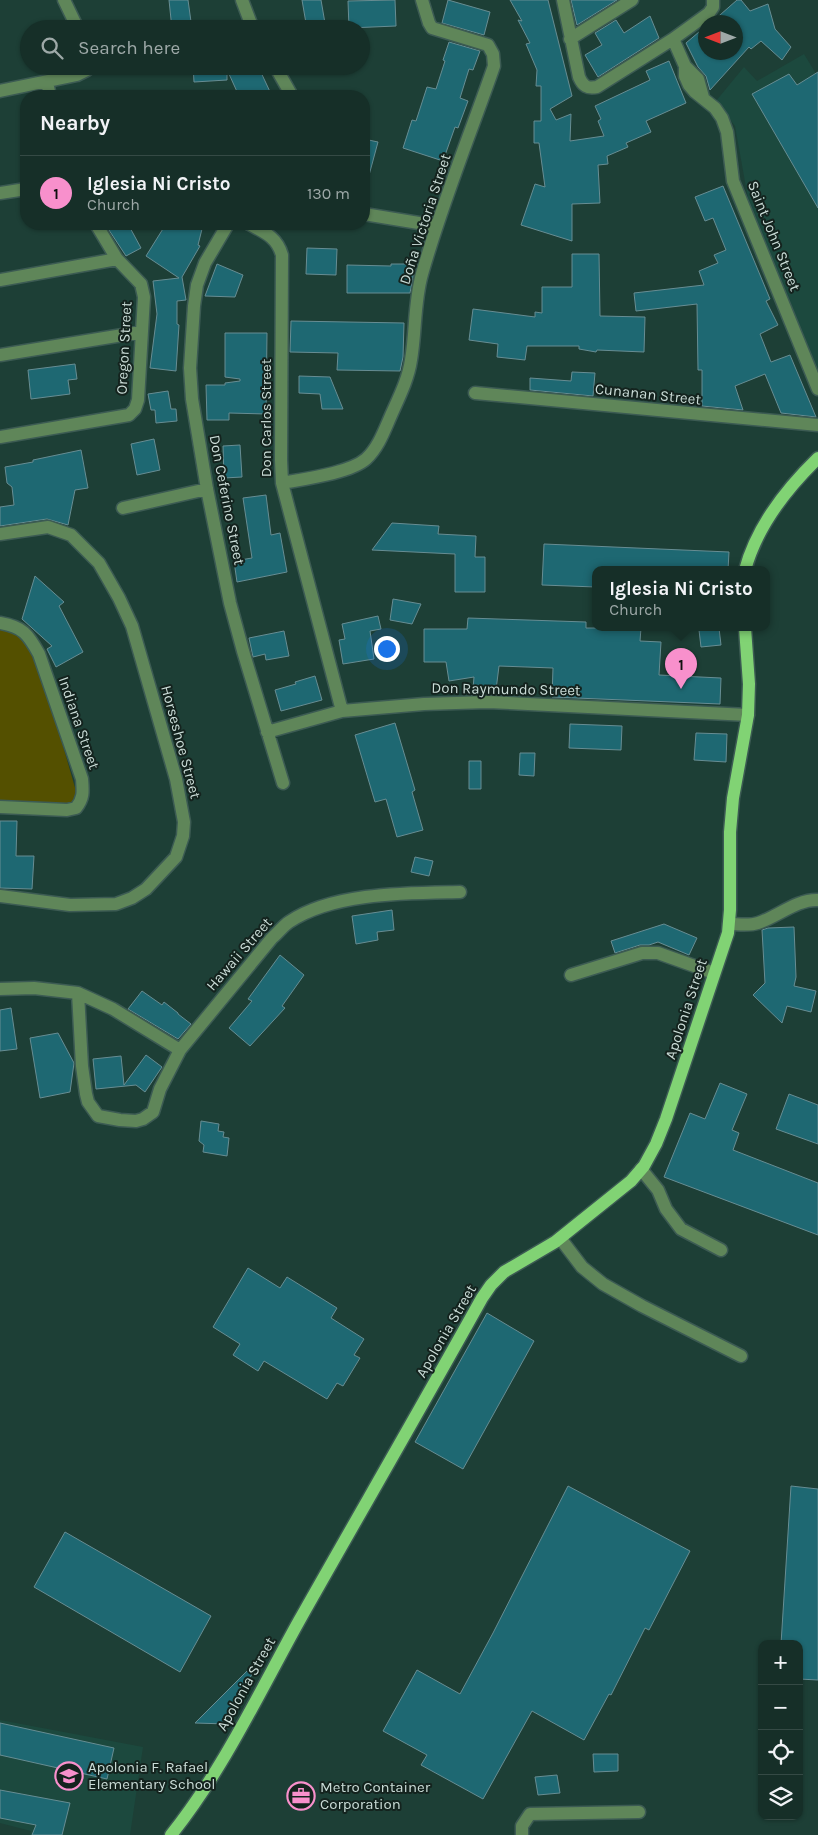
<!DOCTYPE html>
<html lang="en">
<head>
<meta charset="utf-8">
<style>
	:root { --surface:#162f28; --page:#233b34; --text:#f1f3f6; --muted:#9ea9a8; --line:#354a45; --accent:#f890cc }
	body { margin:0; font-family:Karla,sans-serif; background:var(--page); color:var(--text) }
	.controls { position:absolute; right:15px; bottom:15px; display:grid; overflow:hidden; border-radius:10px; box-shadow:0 1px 4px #0004 }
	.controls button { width:45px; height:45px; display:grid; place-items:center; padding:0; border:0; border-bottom:1px solid var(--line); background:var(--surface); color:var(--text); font:25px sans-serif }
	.compass { position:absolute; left:698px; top:15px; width:45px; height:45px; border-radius:50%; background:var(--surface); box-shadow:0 1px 4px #0004; rotate:270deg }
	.you { position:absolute; left:386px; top:648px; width:18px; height:18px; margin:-12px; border:4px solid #fff; border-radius:50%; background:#1a73e8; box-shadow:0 0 0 8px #1a73e833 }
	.badge { display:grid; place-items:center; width:32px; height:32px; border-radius:50%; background:var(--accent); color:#111; font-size:16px; font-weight:700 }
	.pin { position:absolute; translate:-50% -41px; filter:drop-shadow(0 1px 2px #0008) }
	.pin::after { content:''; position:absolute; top:26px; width:18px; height:15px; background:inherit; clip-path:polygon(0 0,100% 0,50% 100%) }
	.popup { position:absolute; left:592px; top:566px; width:178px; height:65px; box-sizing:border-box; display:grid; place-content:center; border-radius:10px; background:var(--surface); filter:drop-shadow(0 1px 4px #0005); font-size:16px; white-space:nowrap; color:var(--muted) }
	.popup b { font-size:19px; color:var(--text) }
	.popup::after { content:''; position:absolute; left:50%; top:100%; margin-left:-10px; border:10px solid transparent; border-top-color:var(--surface) }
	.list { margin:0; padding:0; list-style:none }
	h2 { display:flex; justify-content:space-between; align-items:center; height:65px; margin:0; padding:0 20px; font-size:21px }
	h2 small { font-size:16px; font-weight:400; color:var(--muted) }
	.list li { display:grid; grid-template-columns:32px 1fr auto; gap:15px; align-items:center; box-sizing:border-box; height:75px; padding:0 20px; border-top:1px solid var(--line) }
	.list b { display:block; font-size:19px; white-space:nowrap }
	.list p { margin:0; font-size:16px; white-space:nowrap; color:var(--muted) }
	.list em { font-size:16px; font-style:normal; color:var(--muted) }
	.icon { flex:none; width:28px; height:28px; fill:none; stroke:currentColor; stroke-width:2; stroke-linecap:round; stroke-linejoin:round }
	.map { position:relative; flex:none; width:818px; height:1835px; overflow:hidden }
	.search { position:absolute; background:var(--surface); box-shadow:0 1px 4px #0004; left:20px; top:20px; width:350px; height:55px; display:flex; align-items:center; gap:12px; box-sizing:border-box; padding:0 18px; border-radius:28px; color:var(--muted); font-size:19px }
	.panel { position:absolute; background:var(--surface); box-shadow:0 1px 4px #0004; left:20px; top:90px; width:350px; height:140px; border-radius:20px }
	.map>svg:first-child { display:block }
</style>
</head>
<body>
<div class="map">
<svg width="818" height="1835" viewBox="0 0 818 1835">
	<rect width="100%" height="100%" fill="#1d3f36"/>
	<path fill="#1c493e" d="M804,54l14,23v292l-28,-59 -41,-106 -14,-78 -19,-25 28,-34 13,14z
		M0,1720l143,27 -13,88h-100l1,-4 -31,-8z"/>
	<path fill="#545000" d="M0,626l18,6 19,23 41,143 -4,8 -74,-2z"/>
	<path fill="#1e6872" stroke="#678d93" d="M169,0h19l4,29h-20z
		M302,0h19l5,29h-19z
		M395,0l1,26 -47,2 -1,-27z
		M448,0l42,12 -6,23 -42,-12z
		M510,0h38l24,96 -22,13 6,11 15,-6 -1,27 34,-5 -6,-15 3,-2 -6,-13 55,-26 -4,-9 23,-10 17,42 -40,18 5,11 -25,11 2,4 -21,9 1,8 -10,1 2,38 -28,1v37l-51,-16 14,-41 10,3 -6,-44h-5v-22h7v-35h-5l1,-16 -11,-26 4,-1 -12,-23 4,1z
		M571,0h46l-40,25z
		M737,0h4l9,11 18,-7 7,25 16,18 -9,13 -21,-19 -10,8 -2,-2 -39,43 -4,-14 -8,-9 -12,-24 20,-17v26h30v-30h-24z
		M650,16l9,22 -61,39 -13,-22 17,-10 -7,-12 21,-13 8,13z
		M449,42l31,9 -7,19 -4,-1 -9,29 8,3 -10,27 -3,-1 -12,34 -40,-13 9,-28 4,1 11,-34 9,2 9,-28 -2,-1z
		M193,66h34v14l-33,2z
		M245,66h13l14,30h-33l-10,-22z
		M818,72v136l-66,-114 37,-20 8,11z
		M364,139l14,3 -10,37h-4z
		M723,186l47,113 -4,2 12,24 -18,9 11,28 19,-7 26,62 -35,-4 -16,-39 -30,12 8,24 -41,-4v-36h-4l-1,-66 -61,7 -2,-18 70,-8 -5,-14 19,-8 -4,-8 12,-5 -13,-32 -8,3 -10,-24z
		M105,224h23l13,24 -15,8z
		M166,224h28l8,5 -4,16 2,1 -18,31 4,23 -9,1v23l2,1 -3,46 -26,-3 7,-54 -4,-33 26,-3 -33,-22z
		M307,248l30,1 -1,26 -30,-1z
		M572,254h27l1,62 45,1 -1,35 -47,-2 -1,2 -17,-3v-3h-52l-2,14 -28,-3 1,-13 -29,-4 4,-31 62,8v-5l7,1v-26h30z
		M217,264l26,11 -8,22 -30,-1z
		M391,264h22v13l-3,16h-63v-28l44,1z
		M291,321l113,2 -1,34 -3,14 -63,-1 1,-17 -48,-1z
		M225,333h42l-1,81 -37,-1v7h-22l-1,-35h19v-2l15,-2v-2l-15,-2z
		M75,364l2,15 -9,1 2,14 -39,5 -3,-29z
		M572,372l23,1 -2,23 -63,-6v-12l41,3z
		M299,376l31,1 13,32h-21l-2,-15 -21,-1z
		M168,391l3,18h5l1,12 -21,2 -1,-13h-4l-3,-16z
		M154,439l6,31 -23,5 -6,-31z
		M240,445l2,32 -18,1 -1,-32z
		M81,450l7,38 -13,2 -7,35 -21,-6 -47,7v-19l14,-2 -2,-18 -5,-4 -2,-16 28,-5v-2z
		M266,495l5,40 9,-2 7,39 -50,10 -3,-21 18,-3 -9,-60z
		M392,523l47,3 -1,8 38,2 -1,21h10v35h-30v-38l-83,-4z
		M544,544l185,8 -1,18h-132v17l-54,-2z
		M35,576l29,26 -5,4 24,46 -27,15 -9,-18 5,-3 -30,-27z
		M393,599l28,5 -9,20 -22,-4z
		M378,616l3,13 -11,2 4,28 -31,5 -4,-24 6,-1 -3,-15z
		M468,618l118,4v6h55l-1,13 21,1 -2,33 62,3 -1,26 -168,-7 1,-29 -54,-2 -3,24 -23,-1 1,-12 -25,4 -3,-19h-22v-33h43z
		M719,628l2,17 -20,2 -2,-17z
		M284,631l5,25 -23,4 -1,-6 -12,3 -4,-19z
		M315,676l7,24 -41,11 -6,-21 21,-6 -1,-2z
		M395,723l20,67 -3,2 11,38 -26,7 -11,-38 -11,3 -20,-67z
		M570,724l52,2 -1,24 -52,-2z
		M696,733l31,1 -1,28 -32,-2z
		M520,753h15l-1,23 -15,-1z
		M469,761h12v28h-12z
		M0,821h17l-1,35h18l-2,33 -32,-1z
		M415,857l18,4 -4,15 -18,-4z
		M392,910l2,20 -17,2 1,8 -22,4 -4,-28z
		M664,924l33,14 -8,17 -31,-13 -9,3h-9l-25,8 -4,-12z
		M794,927l2,50 -2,9 22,5 -5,21 -24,-6 -5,17 -29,-28 12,-12 -3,-53 6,-2z
		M280,955l24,20 -22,31 3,2 -35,38 -21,-18 23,-27 -4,-2z
		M142,991l20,14 2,-3 14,11v1l13,10 -13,15 -50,-30z
		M11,1008l6,41 -17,2v-41z
		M58,1033l16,30 -4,29 -30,6 -10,-60z
		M146,1055l16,12 -17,25 -9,-7 -40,4 -3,-30 28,-3 3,29z
		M720,1083l27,11 -15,36 7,3 -6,17 85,33v52l-154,-58 26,-64 15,6z
		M789,1094l29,11v39l-42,-15z
		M201,1121l18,3 -1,7 6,1 -1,5 6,1 -2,18 -24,-4 1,-7 -5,-4z
		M248,1268l32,20 7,-11 50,31 -6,10 33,21 -10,16 6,3 -17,28 -6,-3 -10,16 -63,-38 -6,10 -25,-16 7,-11 -27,-17z
		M487,1313l47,28 -71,128 -48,-27z
		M568,1486l122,65 -41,79 -4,-2 -34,67 -2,-1 -25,46 -52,-29 -49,88 -62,-34 6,-10 -44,-24 34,-61 43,24 33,-61z
		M791,1486l27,3v191l-19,-1v-35h-18z
		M65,1532l146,84 -31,56 -146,-85z
		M254,1664l2,2 -29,58 -32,-1z
		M0,1723l114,25 -7,31 -107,-24z
		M593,1754h25v17l-24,1z
		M557,1775l3,18 -22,2 -3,-18z
		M0,1790l70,13 -8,32h-30l4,-10 -36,-7z"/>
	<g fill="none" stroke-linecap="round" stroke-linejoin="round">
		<g stroke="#3c5b53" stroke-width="15">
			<path id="minor" d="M64,0l14,29
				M242,0l11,29
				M563,0l16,77c4,9 8,12 18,10l76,-48 36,-26 4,-6v-7
				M570,39l62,-39
				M673,39l12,27v10l4,9 6,7 20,16 7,10 5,14 6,49 85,208
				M275,66l17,30
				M685,66l13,13 5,18
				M47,82l3,14
				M0,91l77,-16 10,-5 2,-4
				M0,193l26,-4
				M364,214l73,12
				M228,224l-23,39 -8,22 -3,21 -4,62 2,31 15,90 23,114 13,48 40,132
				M249,224c15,8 28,13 33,31l-1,205 1,23 60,228
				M0,280l117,-21
				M0,355l141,-23
				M475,393l343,32
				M0,437l129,-22 6,-6 3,-9 6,-103 -3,-13 -24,-25 -21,-35
				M282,483c22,-4 68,-10 84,-24 11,-10 17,-25 23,-39 8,-19 19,-39 22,-60 5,-29 3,-58 11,-86 20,-71 48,-139 72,-208l-1,-12 -5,-9 -56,-17 -3,-5 -7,-23
				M123,508l84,-19
				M0,534l48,-7 23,8 28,28 20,35 13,28 44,153 8,43 -1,14 -7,21 -30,32 -14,9 -16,6 -46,1 -70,-9
				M0,623c23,4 28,11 39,31l43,125c1,12 2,19 -6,29l-9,2 -67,-3
				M267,732l75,-21 82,-7 64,-2 260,13
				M729,924c9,0 20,2 29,-1 19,-6 39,-24 60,-23
				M571,975l71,-22h16l56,20
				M0,989l34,-1 44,5 35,16 67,41
				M78,993l4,73 4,28 2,8 10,14 22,4 16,1 7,-2 10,-7 7,-23 20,-39 92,-112c6,-5 11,-12 17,-16 44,-30 120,-29 171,-30
				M641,1169l17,21 8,19 15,20 40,21
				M560,1238l22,29 21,17 39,22 99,50
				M522,1835v-9l8,-12 109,-2"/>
		</g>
		<g stroke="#3c5b53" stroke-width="15">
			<path id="major" d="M745,570c12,-44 41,-81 73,-112
				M171,1835c52,-65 88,-142 128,-214 61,-108 123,-215 183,-323l9,-13 13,-13 51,-30 76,-61 13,-15 12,-22 10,-25 62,-186 2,-23v-78l3,-34 15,-83 1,-31 -4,-56"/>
		</g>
		<use href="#minor" stroke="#5f8659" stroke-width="12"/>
		<use href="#major" stroke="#81d374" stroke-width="12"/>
	</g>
	<defs>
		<g id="school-ring" transform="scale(1.4375)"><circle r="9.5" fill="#14231e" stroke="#f890cc" stroke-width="1.5"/><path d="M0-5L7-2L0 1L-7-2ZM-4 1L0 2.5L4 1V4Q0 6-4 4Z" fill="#f890cc"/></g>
		<g id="office-ring" transform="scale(1.4375)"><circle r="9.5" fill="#14231e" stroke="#f890cc" stroke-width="1.5"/><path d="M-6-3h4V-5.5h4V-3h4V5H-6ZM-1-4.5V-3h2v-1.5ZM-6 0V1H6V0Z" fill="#f890cc"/></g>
	</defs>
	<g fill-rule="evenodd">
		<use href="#school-ring" x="69" y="1776"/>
		<use href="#office-ring" x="301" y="1796"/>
	</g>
	<g text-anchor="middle" stroke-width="4" stroke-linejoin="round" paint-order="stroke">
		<g font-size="15" fill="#cadcd7" stroke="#14231e">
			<text transform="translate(425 219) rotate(-72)" y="5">Doña Victoria Street</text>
			<text transform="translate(774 236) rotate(68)" y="5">Saint John Street</text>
			<text transform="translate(124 348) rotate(-87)" y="5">Oregon Street</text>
			<text transform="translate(648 394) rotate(6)" y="5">Cunanan Street</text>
			<text transform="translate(266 418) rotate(-90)" y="5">Don Carlos Street</text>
			<text transform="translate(227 500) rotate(79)" y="5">Don Ceferino Street</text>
			<text transform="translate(506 689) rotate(1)" y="5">Don Raymundo Street</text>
			<text transform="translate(79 723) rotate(71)" y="5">Indiana Street</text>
			<text transform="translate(181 742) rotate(75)" y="5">Horseshoe Street</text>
			<text transform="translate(239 954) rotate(-49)" y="5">Hawaii Street</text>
			<text transform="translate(686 1009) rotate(-72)" y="5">Apolonia Street</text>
			<text transform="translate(446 1331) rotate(-60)" y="5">Apolonia Street</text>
			<text transform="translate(246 1684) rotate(-61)" y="5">Apolonia Street</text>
		</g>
		<g font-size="15" fill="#cadcd7" stroke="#14231e" text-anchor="start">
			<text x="88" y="1772">Apolonia F. Rafael<tspan x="88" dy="17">Elementary School</tspan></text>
			<text x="320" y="1792">Metro Container<tspan x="320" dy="17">Corporation</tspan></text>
		</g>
	</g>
</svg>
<div class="controls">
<button>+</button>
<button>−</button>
<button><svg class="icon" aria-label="locate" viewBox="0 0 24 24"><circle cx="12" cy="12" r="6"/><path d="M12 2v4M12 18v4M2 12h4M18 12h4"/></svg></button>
<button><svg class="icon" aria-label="layers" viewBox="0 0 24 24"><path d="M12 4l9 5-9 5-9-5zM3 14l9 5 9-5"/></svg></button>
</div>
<svg class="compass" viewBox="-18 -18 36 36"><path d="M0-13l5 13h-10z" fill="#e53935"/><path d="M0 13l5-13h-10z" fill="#9ea9a8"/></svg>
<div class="you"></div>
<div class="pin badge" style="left:681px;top:689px">1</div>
<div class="popup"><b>Iglesia Ni Cristo</b>Church</div>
<div class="search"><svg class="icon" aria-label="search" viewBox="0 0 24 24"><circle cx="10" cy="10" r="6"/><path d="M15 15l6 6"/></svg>Search here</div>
<section class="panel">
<h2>Nearby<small></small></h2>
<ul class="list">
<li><span class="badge">1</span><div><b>Iglesia Ni Cristo</b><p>Church</p></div><em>130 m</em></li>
</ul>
</section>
</div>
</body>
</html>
